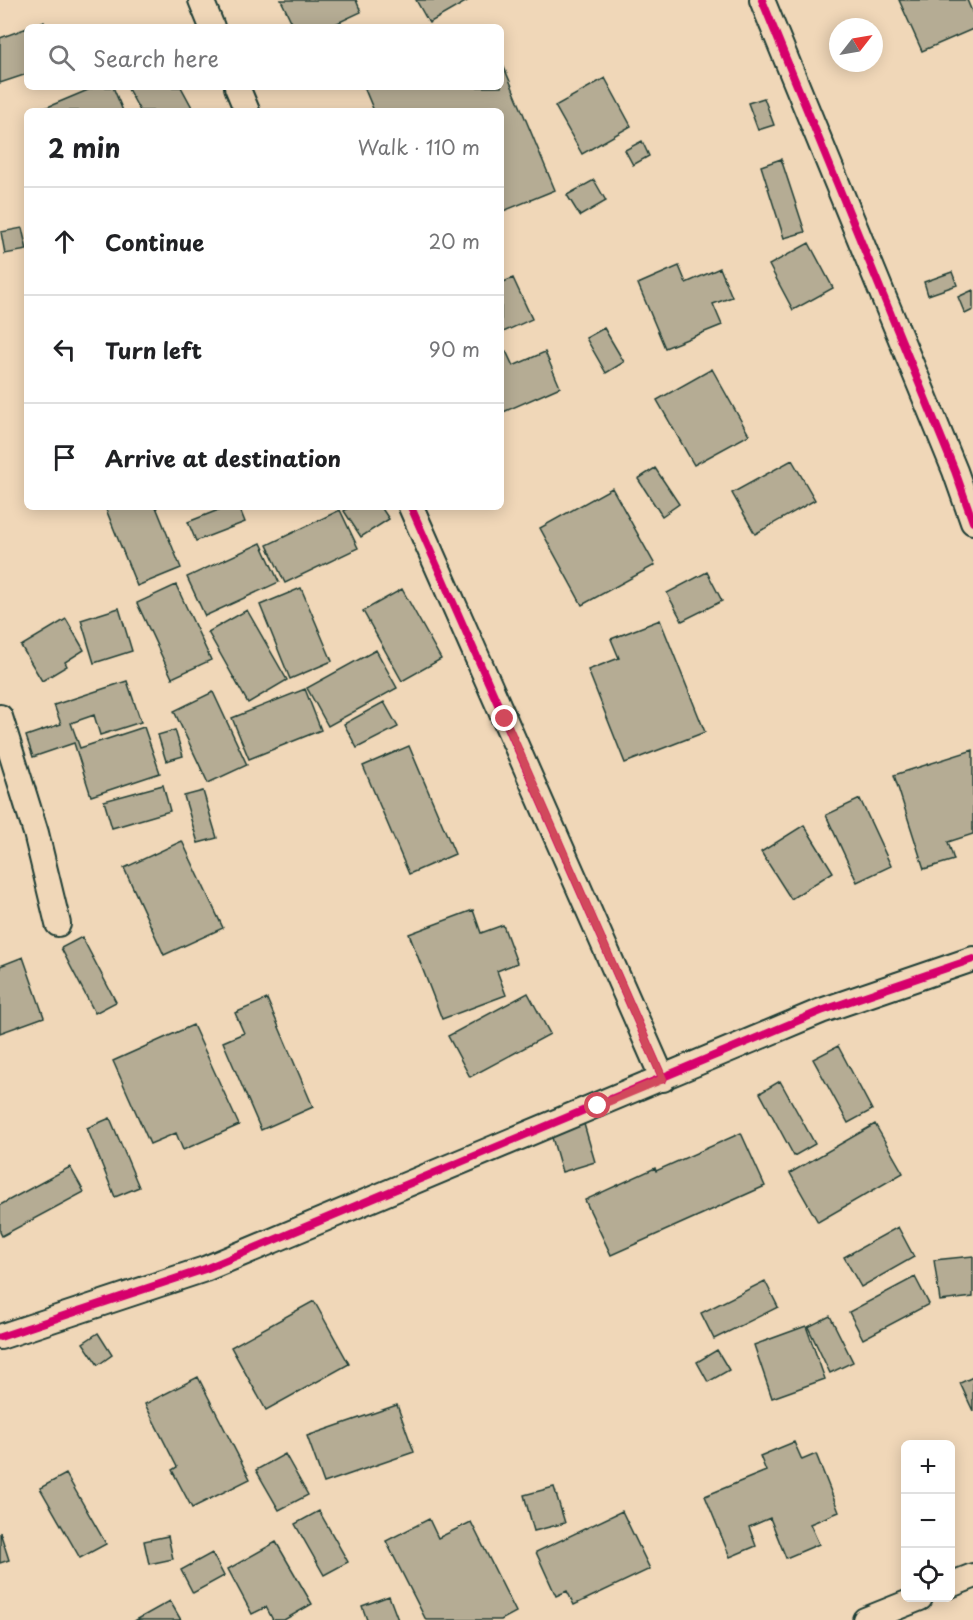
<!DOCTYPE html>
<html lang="en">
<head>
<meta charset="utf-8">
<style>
	:root { --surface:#fff; --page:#f2f2f2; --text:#202124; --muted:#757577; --line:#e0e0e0 }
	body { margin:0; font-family:"Playpen Sans",sans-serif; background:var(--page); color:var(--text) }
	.controls { position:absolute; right:18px; bottom:18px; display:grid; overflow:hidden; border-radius:9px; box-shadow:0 3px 15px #0003 }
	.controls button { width:54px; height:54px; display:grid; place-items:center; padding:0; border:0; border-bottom:2px solid var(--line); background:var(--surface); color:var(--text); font:30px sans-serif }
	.compass { position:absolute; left:829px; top:18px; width:54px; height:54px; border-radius:50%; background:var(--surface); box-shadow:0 3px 15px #0003; rotate:59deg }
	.stop { position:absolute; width:18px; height:18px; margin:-14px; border:4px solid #d1495b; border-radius:50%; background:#fff }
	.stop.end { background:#d1495b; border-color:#fff; box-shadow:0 2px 6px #0008 }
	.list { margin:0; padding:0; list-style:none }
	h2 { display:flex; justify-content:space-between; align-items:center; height:78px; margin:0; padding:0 24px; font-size:26px }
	h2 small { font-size:20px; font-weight:400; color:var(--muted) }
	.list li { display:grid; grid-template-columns:39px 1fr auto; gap:18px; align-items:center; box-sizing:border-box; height:108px; padding:0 24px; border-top:2px solid var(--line) }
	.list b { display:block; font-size:22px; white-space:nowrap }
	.list em { font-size:20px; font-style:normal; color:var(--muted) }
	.icon { flex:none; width:33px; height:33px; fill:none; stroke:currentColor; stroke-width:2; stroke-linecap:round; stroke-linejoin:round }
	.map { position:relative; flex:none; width:973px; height:1620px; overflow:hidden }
	.search { position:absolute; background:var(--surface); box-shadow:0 3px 15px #0003; left:24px; top:24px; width:480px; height:66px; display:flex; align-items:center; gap:15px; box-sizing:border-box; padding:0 21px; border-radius:9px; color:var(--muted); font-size:22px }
	.panel { position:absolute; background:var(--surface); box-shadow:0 3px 15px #0003; left:24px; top:108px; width:480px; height:402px; border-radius:9px }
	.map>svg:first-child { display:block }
</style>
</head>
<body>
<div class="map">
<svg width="973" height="1620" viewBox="0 0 973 1620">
	<rect width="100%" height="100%" fill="#f0d7b8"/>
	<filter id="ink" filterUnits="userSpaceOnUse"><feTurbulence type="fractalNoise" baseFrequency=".0167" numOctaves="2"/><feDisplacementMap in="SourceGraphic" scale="12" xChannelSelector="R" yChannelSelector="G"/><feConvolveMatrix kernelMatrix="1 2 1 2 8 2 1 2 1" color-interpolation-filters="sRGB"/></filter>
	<g filter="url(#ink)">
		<path fill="#b5ac94" stroke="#1f3d34" stroke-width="1.5" d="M281,0h75l5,12 -32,15h-35z
			M416,0h53l-40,23z
			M899,0h68l6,14v15l-51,22z
			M44,22l2,5h-15z
			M27,28v46l-27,9v-45z
			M501,60l54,130 -54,22v-101h-127l-10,-24h137z
			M605,78l26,48 -49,28 -27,-48z
			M95,87h18l10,24h-85z
			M127,87h54l13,24h-54z
			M764,98l10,27 -16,5 -10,-27z
			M642,141l7,15 -16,9 -8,-15z
			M781,159l24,73 -21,6 -23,-72z
			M594,180l12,21 -26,15 -13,-21z
			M22,228l5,22 -22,4 -4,-22z
			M809,243l24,45 -40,22 -24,-45z
			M679,266l7,17 34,-15 12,29 -19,7 9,21 -57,23 -27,-64z
			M952,272l5,13 -29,10 -4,-13z
			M513,278l19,41 -31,14v-50z
			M973,290v20l-8,4 -7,-17z
			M604,328l20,34 -18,11 -20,-35z
			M506,351l7,15 32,-14 15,35 -59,26v-59z
			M712,369l37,66 -55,30 -37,-65z
			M792,460l23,40 -60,34 -23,-41z
			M655,468l24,36 -17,12 -24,-37z
			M612,488l43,77 -73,40 -42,-77z
			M105,507h51l25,61 -44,18z
			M226,507h13l6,15 -49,19 -8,-19z
			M350,507h31l8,12 -28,18 -17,-26z
			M340,510l18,38 -73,35 -18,-38z
			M261,543l18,39 -74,34 -18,-39z
			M707,572l15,29 -40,20 -15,-28z
			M176,585l35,75 -39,18 -35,-75z
			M301,588l31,73 -42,18 -30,-74z
			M402,589l39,70 -39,22 -39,-70z
			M119,608l13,43 -38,12 -13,-43z
			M247,610l40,70 -39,23 -40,-71z
			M66,619l18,31 -19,12 2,4 -25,15 -21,-35z
			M660,620l45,112 -80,31 -37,-93 31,-12 -8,-19z
			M376,650l21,38 -69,38 -21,-38z
			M127,681l14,41 -41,13 -6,-20 -23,8 9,25 64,-21 16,46 -69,23 -17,-53 -41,14 -7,-21 35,-12 -7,-19z
			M305,689l16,41 -72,29 -17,-41z
			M213,692l34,73 -39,18 -34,-72z
			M384,702l14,25 -41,21 -13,-24z
			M175,730l8,26 -17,5 -8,-26z
			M409,746l46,108 -46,20 -46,-108z
			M973,750v84l-25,8 6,18 -30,9 -30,-94z
			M163,785l7,26 -58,17 -8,-27z
			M203,791l14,47 -19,5 -14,-47z
			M860,799l31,67 -34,16 -31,-67z
			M804,825l29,47 -42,27 -30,-47z
			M182,841l41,87 -59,27 -40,-87z
			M473,910l8,23 22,-8 14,38 -20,8 9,24 -64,24 -33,-85z
			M82,937l34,65 -21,11 -34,-65z
			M23,957l21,60 -44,16v-67z
			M528,993l22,41 -80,43 -22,-41z
			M267,999l46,108 -52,23 -38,-88 21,-9 -9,-20z
			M193,1025l46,100 -56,25 -7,-17 -26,11 -37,-83z
			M838,1046l34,64 -24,13 -35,-64z
			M780,1081l35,63 -21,12 -34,-63z
			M110,1118l29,69 -24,10 -28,-69z
			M584,1124l11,38 -33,10 -11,-38z
			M875,1124l28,49 -85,49 -28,-49z
			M741,1133l24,53 -154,69 -26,-55 70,-32 1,3z
			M70,1167l14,25 -82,44 -2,-4v-27z
			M898,1227l16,30 -53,30 -17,-30z
			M973,1256v41l-33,4 -6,-41z
			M915,1277l14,27 -66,35 -14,-27z
			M765,1281l13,26 -64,32 -13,-26z
			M314,1301l35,63 -83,46 -35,-63z
			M830,1316l23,46 -23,11 -22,-46z
			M806,1326l19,53 -53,19 -18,-53z
			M98,1333l14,22 -14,10 -15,-22z
			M717,1350l12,20 -21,12 -11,-20z
			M198,1377l52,102 -58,29 -20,-38 5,-3 -32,-63z
			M973,1377v34l-13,-28z
			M397,1405l17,47 -90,31 -17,-47z
			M794,1442l8,18 14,-6 23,58 -29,12 9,20 -33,14 -16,-40 -21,9 7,19 -26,11 -25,-61 61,-25 -6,-15z
			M285,1454l23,41 -29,15 -23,-40z
			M66,1474l40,70 -26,14 -40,-70z
			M554,1487l11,36 -31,8 -10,-36z
			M319,1511l29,51 -24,13 -29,-51z
			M622,1511l28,58 -76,36 -7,-14 -11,5 -20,-44z
			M429,1519l9,19 33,-16 45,90 -15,8h-75l-40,-79z
			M0,1532l9,28 -9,3z
			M168,1536l5,23 -24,5 -5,-23z
			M276,1542l36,62 -28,16h-11l-7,-13 -14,7 -24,-45z
			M212,1553l12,23 -31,17 -12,-23z
			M389,1596l9,24h-31l-5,-14z
			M170,1601l11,19h-45z"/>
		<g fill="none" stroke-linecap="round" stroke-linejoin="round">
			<g stroke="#1f3d34" stroke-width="28">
				<path id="minor" d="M201,0l11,27
					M762,0l193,471 18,51
					M237,87l10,24
					M411,507l252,572
					M0,717l36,116 22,91
					M0,1337l205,-68 616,-258 152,-52
					M950,1585l23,-9
					M865,1620l55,-22"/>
			</g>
			<use href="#minor" stroke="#f0d7b8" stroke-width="24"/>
			<g stroke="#f0d7b8" stroke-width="11">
				<path id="cycleway" d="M762,0l193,471 18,51
					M411,507l252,572
					M0,1337l205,-68 616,-258 152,-52"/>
			</g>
			<use href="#cycleway" stroke="#d6006c" stroke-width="8"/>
		</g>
	</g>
	<g fill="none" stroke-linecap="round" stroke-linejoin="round" filter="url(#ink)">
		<path stroke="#d1495b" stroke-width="8" d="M505,719l158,360 -65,27"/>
	</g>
</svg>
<div class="controls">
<button>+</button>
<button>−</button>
<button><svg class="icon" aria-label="locate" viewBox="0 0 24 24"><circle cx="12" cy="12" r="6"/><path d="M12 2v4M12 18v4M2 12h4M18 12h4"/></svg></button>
</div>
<svg class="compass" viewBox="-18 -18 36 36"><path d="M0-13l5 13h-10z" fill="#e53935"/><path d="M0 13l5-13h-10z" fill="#757577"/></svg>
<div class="stop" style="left:598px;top:1106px"></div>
<div class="stop end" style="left:505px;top:719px"></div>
<div class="search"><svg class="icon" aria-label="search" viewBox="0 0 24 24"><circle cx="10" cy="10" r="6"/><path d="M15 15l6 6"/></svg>Search here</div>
<section class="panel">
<h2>2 min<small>Walk · 110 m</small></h2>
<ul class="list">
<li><svg class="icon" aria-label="ahead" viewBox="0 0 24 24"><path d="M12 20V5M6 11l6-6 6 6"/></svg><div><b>Continue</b></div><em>20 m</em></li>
<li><svg class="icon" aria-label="left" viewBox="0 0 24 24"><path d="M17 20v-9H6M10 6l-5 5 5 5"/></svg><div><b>Turn left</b></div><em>90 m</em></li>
<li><svg class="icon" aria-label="arrive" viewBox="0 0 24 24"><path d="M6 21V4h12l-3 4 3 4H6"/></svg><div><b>Arrive at destination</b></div></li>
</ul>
</section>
</div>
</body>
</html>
